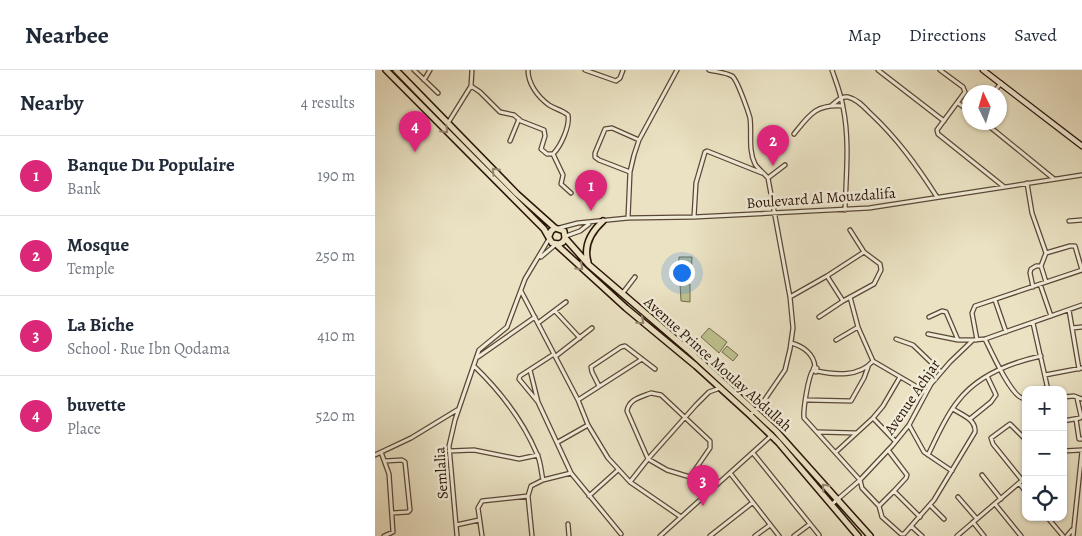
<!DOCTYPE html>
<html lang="en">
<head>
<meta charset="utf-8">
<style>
	:root { --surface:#fff; --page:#f2f2f3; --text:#1f2937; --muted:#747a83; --line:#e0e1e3; --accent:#db2777 }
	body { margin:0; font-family:Alegreya,serif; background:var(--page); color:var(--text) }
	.controls { position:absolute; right:15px; bottom:15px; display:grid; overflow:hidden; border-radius:10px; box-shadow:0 1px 4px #0004 }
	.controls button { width:45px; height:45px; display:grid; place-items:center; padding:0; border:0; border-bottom:1px solid var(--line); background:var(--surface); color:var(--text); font:25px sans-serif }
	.compass { position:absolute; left:587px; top:15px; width:45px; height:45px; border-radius:50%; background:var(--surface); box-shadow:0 1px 4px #0004; rotate:355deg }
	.you { position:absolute; left:306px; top:202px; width:18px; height:18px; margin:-12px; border:4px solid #fff; border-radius:50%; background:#1a73e8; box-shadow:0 0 0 8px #1a73e833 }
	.badge { display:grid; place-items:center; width:32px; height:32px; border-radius:50%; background:var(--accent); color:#fff; font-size:16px; font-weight:700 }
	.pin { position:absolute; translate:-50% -41px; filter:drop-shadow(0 1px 2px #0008) }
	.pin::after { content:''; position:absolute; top:26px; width:18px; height:15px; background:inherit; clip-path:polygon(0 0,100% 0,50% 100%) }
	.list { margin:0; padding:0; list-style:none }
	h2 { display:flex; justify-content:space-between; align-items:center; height:65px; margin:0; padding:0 20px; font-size:21px }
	h2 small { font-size:16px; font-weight:400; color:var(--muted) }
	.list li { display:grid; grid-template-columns:32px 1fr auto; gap:15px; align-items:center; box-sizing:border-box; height:80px; padding:0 20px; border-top:1px solid var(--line) }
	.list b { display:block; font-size:19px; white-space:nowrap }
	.list p { margin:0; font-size:16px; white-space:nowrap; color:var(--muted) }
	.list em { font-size:16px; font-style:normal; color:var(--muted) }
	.icon { flex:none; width:28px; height:28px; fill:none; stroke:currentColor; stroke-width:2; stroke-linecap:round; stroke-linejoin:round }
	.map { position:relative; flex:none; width:707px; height:466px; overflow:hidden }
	header { display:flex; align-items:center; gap:30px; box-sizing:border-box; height:70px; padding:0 25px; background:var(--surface); border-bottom:1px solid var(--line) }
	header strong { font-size:24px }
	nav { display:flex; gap:28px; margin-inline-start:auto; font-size:18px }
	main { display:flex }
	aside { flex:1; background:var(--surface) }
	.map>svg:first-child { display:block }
</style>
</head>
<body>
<header>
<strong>Nearbee</strong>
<nav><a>Map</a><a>Directions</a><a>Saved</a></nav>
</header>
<main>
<aside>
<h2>Nearby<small>4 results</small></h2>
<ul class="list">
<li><span class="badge">1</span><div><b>Banque Du Populaire</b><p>Bank</p></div><em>190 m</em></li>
<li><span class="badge">2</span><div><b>Mosque</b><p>Temple</p></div><em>250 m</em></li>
<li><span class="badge">3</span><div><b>La Biche</b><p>School · Rue Ibn Qodama</p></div><em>410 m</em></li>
<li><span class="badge">4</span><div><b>buvette</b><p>Place</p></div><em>520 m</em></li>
</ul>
</aside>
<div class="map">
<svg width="707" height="466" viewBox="0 0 707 466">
	<rect width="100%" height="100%" fill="#eae2c3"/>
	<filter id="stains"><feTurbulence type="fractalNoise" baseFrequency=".004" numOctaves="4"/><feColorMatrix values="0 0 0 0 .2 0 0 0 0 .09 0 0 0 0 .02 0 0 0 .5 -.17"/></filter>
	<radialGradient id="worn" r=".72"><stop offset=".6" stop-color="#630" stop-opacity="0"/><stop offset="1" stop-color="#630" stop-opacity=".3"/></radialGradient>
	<path fill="#bdc28f" stroke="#746a4c" d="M304,187h13l-1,25h-13z
		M305,214h10v18l-9,-1z
		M334,258l18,14 -8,11 -18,-16z
		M352,276l11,9 -5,6 -11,-9z"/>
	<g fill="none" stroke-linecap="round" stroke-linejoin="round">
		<g stroke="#5a4737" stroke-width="5.5">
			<path id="street" d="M39,0l24,23
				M210,0l31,11 4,-3 3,-8
				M334,0c7,2 16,2 23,6 5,3 16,35 18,42 2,15 -2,32 5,46 3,5 9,9 13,14l22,119 3,31 -3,21 -5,21 -24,35 -11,10
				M457,0c4,12 9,24 11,37 7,34 3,69 2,103
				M503,0l66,51
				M565,0l23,17 2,5 -28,38 1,4 65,52
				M49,10l6,-10
				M96,16l9,6 20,20 14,3 7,6 23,9 1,6 -4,13 6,5h6c8,-8 17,-28 15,-39 -6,-5 -13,-6 -19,-10 -11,-8 -21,-21 -21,-35
				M619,22l7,-9
				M583,33l11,8
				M457,35c5,-4 9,-9 16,-8 9,2 16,10 22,16 27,25 47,53 67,84
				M609,52l70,57
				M73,53l23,-37 1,-16
				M419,64c16,-20 22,-30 49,-28
				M135,71l9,-22
				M178,84l10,21 -2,9 10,9
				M255,102l-31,-12 -4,-3v-4l10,-24 7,-1 27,12
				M393,108l17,-13
				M652,113l5,30 14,40
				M319,147l2,-34 9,-31 2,-1 55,22
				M253,148l2,-46 4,-17 5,-15 38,-70
				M694,151l13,-1
				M184,158l19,-5 50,-5 66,-1 175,-9 213,-33
				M191,166l14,-5 9,-7
				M166,187l14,-12
				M452,206l16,25
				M671,212l-5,-16 5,-13 24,-7h5l7,24
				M665,214l11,32
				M658,217l-3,-14 1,-4 5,-3h5
				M146,221l57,109 10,25 20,33 22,24 51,35
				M247,224l13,-17
				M415,227l37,-21 37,-24
				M475,227l8,30 15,34 53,31
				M620,230l11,32
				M694,240l10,59
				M180,241l25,27
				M444,247l24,-16 31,-17 7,-14 -1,-6 -16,-12 -14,-22
				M554,247l13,-6 4,1 12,28
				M163,253l28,-21
				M658,253l15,67
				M697,258l10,-1
				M553,264l30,6h15
				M521,269l17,6 28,27
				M610,269c6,12 25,55 37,59l4,-1
				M461,270l22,-13
				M602,270l-5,-27 3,-7 107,-36
				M416,273c12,3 23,11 24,24
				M179,284l-34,22 -1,3 19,23 33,71 50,61
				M181,286l36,-28
				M103,287l57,-40
				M99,296c26,25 49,55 63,88 4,8 4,18 6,26
				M439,297l3,1 -1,4 -3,-2z
				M155,300l8,32
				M438,300c-5,7 -10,40 -9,48l56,62 2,8 17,18 3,11 19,17h3l30,-34 41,-68c1,-13 -13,-17 -22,-23
				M442,301c19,4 42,6 56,-10
				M670,305l37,-7
				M224,316l-7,-14 -1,-5 30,-20 4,-1 30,23
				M666,320l6,-3
				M276,323l10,2 49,46v7l-20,29 -23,-7 -19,-11 -21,-48c2,-12 14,-14 24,-18z
				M688,327l11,-1 8,3
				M702,328l4,18
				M203,330l64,-41
				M432,330l44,1 13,-23 4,-11
				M498,348l22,23
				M595,349l21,-17 5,-7 -9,-19
				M701,349l3,20h3
				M688,351l17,-3 2,-3
				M534,355l15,27 28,19
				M443,362l38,1
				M183,372l30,-17
				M513,380l19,25 -1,3 -12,13 26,26
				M74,381l25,-1 45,9 19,-4
				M688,381l19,-1
				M6,382l8,22 4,58 -9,4
				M461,382l37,-34 10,-12 17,-29
				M378,383l66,82
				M0,385l36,-17 46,-28
				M553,385c9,-18 17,-38 30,-54 20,-26 51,-38 83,-45
				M10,391l17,-1 3,2 5,48 -2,2 -16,1
				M355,403l49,63
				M607,405l19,24
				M647,410l-29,-36 -2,-6 19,-14 16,16
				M255,412l18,-23 48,-54 13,-13 11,-4
				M644,413l7,9
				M214,426l29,-26
				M583,427l19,22
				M620,434l26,32
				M456,435l29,-25 32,-34 17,-21 22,-41 19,-22 23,-22 12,-1 97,-34
				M555,435l14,14
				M504,436l15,-15
				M672,447l16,19
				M598,452l11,14
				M193,454l1,12
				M81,455l23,-5
				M536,456l11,10
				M82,466l-8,-90 6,-26 24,-70 28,-23 18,-48 24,-40
				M107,466l-4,-28 4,-7 46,-5
				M157,466l-4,-40 3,-10 12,-6 28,-7
				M285,466l112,-101
				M335,466l42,-33
				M380,466l15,-11
				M419,466l16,-12
				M582,466l69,-59
				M692,466l5,-6
				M698,466l9,-85"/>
		</g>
		<g stroke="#2a1308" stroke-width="7">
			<path id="secondary" d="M608,0l99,76"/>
		</g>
		<g stroke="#2a1308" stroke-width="8">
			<path id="primary" d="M11,0l158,159 8,14 7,1 4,-2 2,-4
				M21,0l121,124 38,34
				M174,166l2,-5 4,-3 9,3 1,7 24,27 99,85 88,81 94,105
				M182,175l69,63 70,58 54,49 28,27 80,94
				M213,192c-5,-17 3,-30 15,-41"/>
		</g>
		<use href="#street" stroke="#f1ecd8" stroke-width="3"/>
		<use href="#secondary" stroke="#f1ecd8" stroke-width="4.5"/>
		<use href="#primary" stroke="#eae2c3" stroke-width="5"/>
	</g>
	<defs><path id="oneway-chevron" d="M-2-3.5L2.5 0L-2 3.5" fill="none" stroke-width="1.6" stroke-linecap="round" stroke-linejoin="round" transform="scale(1.25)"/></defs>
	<g stroke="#94856f">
		<use href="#oneway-chevron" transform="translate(70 60) rotate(45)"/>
		<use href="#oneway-chevron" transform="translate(120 101) rotate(-134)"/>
		<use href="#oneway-chevron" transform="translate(205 197) rotate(42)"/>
		<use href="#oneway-chevron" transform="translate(266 251) rotate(40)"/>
		<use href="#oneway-chevron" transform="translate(450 417) rotate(-131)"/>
	</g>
	<g text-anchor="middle" stroke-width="5" stroke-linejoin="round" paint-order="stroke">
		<g font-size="15" fill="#2a1308" stroke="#f1ecd8">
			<text transform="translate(446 128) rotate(-4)" y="5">Boulevard Al Mouzdalifa</text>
			<text transform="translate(343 294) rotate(42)" y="5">Avenue Prince Moulay Abdullah</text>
			<text transform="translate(537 327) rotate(-56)" y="5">Avenue Achjar</text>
			<text transform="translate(66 403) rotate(-94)" y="5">Semlalia</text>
		</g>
	</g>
	<rect width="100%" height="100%" filter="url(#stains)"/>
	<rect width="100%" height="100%" fill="url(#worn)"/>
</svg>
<div class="controls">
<button>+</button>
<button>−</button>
<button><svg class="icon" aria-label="locate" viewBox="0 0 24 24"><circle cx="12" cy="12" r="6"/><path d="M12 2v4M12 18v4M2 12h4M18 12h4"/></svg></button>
</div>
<svg class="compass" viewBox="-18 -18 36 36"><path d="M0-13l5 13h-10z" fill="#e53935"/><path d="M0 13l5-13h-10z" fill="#747a83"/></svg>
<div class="you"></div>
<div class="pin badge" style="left:216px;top:141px">1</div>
<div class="pin badge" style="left:398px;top:96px">2</div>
<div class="pin badge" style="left:328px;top:436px">3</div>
<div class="pin badge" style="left:40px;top:82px">4</div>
</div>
</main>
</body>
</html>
